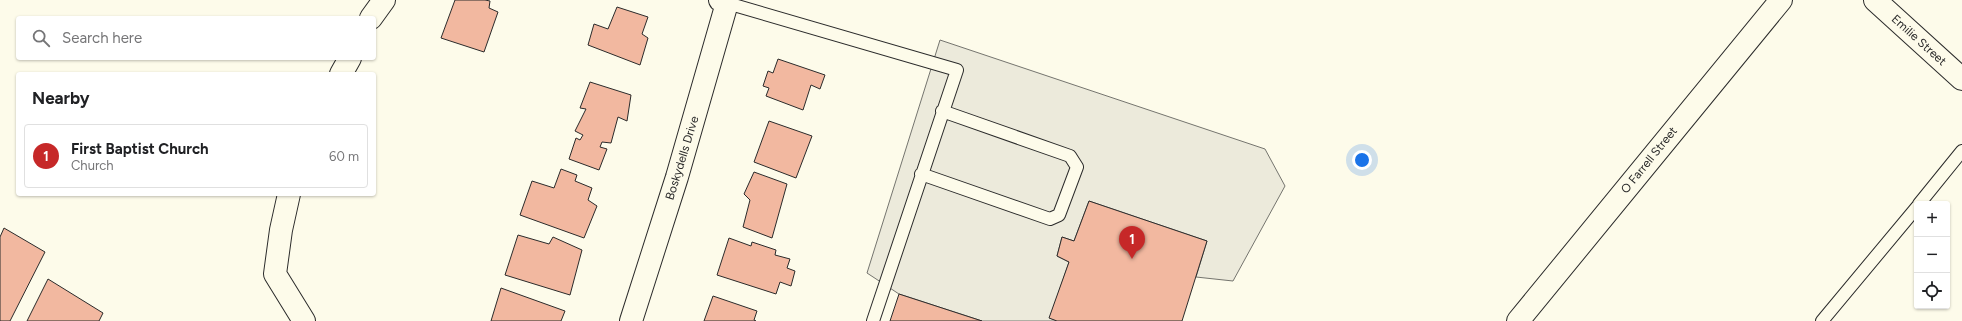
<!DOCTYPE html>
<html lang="en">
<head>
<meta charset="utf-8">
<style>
	:root { --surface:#fff; --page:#f6f6f6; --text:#202124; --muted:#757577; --line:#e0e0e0; --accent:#c62828 }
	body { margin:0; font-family:Figtree,sans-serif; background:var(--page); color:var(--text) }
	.controls { position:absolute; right:12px; bottom:12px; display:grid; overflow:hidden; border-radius:4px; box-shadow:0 1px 3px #0004 }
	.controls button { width:36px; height:36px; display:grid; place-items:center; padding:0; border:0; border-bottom:1px solid var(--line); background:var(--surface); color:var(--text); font:20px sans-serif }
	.you { position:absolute; left:1362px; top:160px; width:14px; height:14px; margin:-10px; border:3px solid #fff; border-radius:50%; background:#1a73e8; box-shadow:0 0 0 6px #1a73e833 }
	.badge { display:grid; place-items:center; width:26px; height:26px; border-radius:50%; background:var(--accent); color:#fff; font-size:13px; font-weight:700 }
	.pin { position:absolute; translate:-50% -33px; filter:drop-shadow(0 1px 2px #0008) }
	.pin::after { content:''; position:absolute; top:21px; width:14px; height:12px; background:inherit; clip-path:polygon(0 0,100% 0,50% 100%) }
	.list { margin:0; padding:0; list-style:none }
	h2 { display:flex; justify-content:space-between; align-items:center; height:52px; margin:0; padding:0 16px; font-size:17px }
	h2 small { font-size:13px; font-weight:400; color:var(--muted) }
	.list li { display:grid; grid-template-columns:26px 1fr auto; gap:12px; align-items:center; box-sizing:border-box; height:64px; margin:0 8px 8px; padding:0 8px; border:1px solid var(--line); border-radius:4px }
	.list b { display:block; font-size:15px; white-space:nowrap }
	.list p { margin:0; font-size:13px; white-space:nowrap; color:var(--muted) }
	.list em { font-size:13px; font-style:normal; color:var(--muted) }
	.icon { flex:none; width:22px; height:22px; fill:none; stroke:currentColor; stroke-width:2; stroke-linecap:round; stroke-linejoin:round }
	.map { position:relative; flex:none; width:1962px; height:321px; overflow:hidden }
	.search { position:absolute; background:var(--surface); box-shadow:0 1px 3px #0004; left:16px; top:16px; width:360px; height:44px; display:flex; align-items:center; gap:10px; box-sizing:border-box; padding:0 14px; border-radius:4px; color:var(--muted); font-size:15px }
	.panel { position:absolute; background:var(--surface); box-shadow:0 1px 3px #0004; left:16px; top:72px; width:360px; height:124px; border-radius:4px }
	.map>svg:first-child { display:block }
</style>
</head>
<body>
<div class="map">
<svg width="1962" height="321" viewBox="0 0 1962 321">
	<rect width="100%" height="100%" fill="#fdfbea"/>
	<path fill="#eceadb" stroke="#74746e" d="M940,40l325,109 20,37 -52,95 -37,-4 11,-36 -118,-40 -15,40 -12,-4 -5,19 12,6 -19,56 7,3h-75l-83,-27 -32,-21z"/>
	<path fill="#f2b8a0" stroke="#2b2b2b" d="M455,0h30l5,1 -1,7 9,4 -14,40 -43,-14z
		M617,7l31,10 -6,17 6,4 -8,27 -52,-20 6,-21 14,5z
		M778,59l47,16 -5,14 -9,-4 -8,25 -37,-14 3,-8 -6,-2 5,-15 5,2z
		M590,82l41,13 -4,26 -9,-4 -7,26 -9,-1 -2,5 7,2 -8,21 -30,-11 7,-21 4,2 3,-5 -8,-4 11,-22 -6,-1z
		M769,121l43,15 -16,42 -42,-16z
		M561,169l16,6 -2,6 17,7 -4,12 9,6 -13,32 -64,-23 12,-34 22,7z
		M754,172l33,12 -15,54 -29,-11 7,-27 -6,-6z
		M1089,201l118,40 -25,80h-125l-8,-3 20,-56 -12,-6 5,-19 12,4z
		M4,228l41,24 -35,69h-10v-84z
		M518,235l31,9 4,-7 29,13 -12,45 -65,-20z
		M729,238l22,8 1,-4 24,8 -1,5 15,4 -3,9 8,3 -4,15 -11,-4 -4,12 -59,-19z
		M48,279l55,34 -4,8h-72z
		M501,288l64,23 -4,10h-70z
		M899,294l83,27h-92z
		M713,296l44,15 -3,9 2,1h-52z"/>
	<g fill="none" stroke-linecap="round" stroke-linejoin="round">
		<g stroke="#2b2b2b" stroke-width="14">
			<path id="lane" d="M727,3l230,67 -84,251
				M921,174l129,45 9,-4 18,-48 -7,-11 -128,-45
				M1919,204l43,-53
				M1822,321l95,-114"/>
		</g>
		<g stroke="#2b2b2b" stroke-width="24">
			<path id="street" d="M1875,0l87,79
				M371,18l13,-18
				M341,74l9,-16
				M289,194l-8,36 -6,44 29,47
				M631,321l46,-144 50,-174 -7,-3
				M1518,321l263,-321"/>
		</g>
		<use href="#lane" stroke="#fdfbea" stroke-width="12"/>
		<use href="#street" stroke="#fdfbea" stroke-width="22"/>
	</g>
	<g text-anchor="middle" stroke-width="3" stroke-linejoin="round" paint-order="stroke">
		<g font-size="12" fill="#2b2b2b" stroke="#fdfbea">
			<text transform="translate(1919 40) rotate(42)" y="4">Emilie Street</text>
			<text transform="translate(682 158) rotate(-73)" y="4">Boskydells Drive</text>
			<text transform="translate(1649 160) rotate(-51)" y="4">O Farrell Street</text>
		</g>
	</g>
</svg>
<div class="controls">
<button>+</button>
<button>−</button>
<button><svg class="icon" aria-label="locate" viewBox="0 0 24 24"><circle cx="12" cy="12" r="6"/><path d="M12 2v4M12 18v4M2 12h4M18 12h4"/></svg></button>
</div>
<div class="you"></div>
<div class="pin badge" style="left:1132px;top:259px">1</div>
<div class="search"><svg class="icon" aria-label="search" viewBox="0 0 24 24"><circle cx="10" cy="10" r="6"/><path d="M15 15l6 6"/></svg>Search here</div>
<section class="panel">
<h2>Nearby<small></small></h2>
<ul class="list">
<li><span class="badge">1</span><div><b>First Baptist Church</b><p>Church</p></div><em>60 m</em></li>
</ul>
</section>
</div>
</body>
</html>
